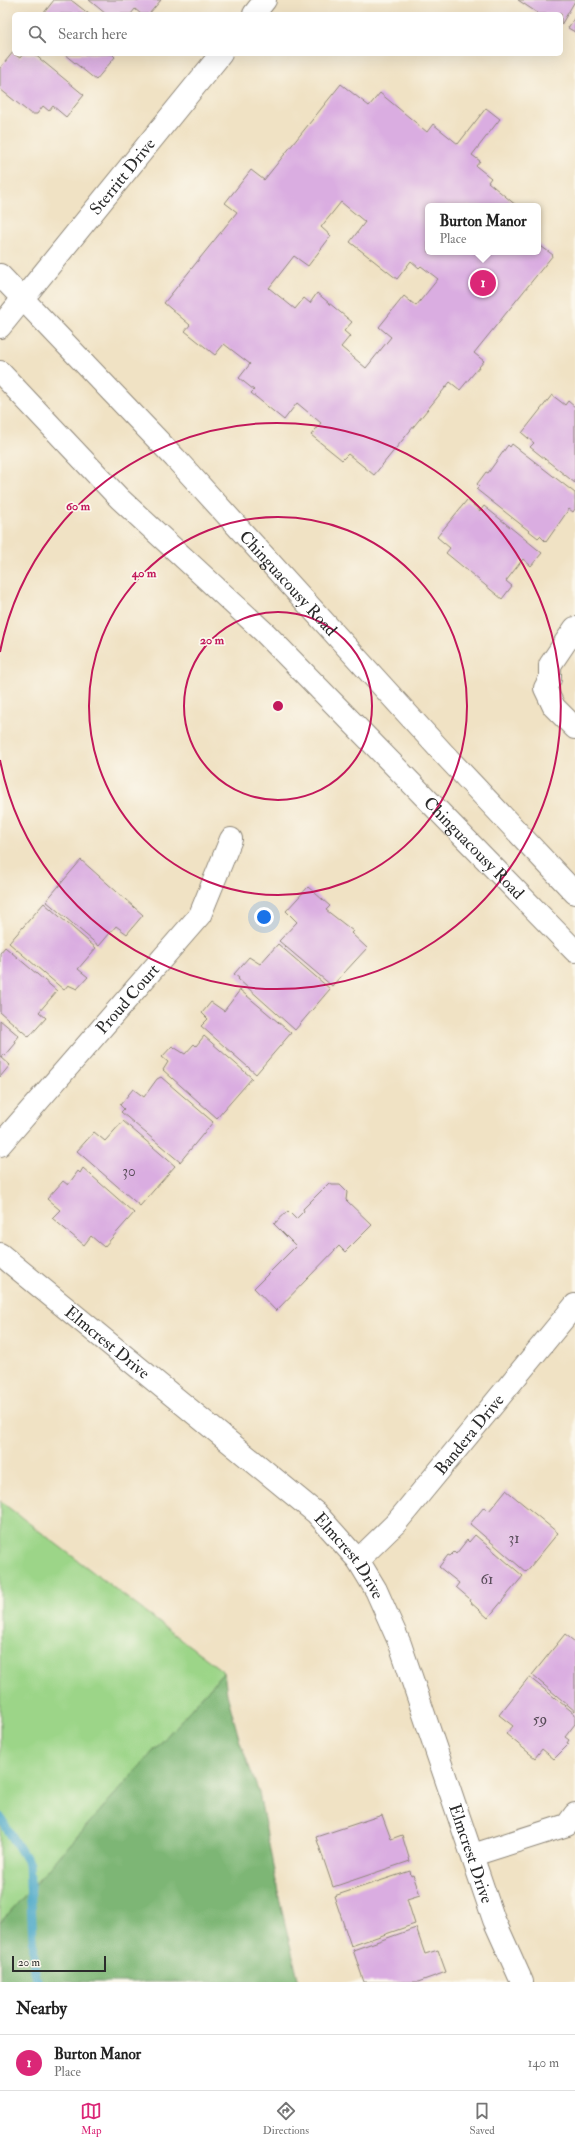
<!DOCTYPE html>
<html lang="en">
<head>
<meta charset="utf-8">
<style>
	:root { --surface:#fff; --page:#f6f6f6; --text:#222; --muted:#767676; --line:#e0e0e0; --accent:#db2777 }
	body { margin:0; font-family:"IM FELL Double Pica",serif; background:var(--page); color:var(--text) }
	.scale { position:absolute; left:12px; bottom:10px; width:94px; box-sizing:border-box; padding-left:4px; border:2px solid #2b2b2b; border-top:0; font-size:11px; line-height:14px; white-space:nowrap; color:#2b2b2b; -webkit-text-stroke:3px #fbf7ec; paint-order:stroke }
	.you { position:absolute; left:264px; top:917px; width:14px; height:14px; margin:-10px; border:3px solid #fff; border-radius:50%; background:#1a73e8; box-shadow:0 0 0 6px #1a73e833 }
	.badge { display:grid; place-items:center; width:26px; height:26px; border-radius:50%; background:var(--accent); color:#fff; font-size:13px; font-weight:700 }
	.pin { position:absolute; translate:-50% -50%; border:2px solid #fff; box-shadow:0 1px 4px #0006 }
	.popup { position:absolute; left:425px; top:203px; width:116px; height:52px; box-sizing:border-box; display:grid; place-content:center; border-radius:6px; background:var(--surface); filter:drop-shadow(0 1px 3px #0005); font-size:13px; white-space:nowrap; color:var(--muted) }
	.popup b { font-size:15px; color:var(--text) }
	.popup::after { content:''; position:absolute; left:50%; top:100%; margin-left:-8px; border:8px solid transparent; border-top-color:var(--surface) }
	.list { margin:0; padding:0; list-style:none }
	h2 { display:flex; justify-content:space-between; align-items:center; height:52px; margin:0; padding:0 16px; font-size:17px }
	h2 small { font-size:13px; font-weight:400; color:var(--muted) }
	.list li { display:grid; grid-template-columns:26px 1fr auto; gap:12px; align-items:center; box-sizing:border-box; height:56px; padding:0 16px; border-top:1px solid var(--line) }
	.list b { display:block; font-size:15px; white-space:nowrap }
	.list p { margin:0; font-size:13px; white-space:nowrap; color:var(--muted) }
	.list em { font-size:13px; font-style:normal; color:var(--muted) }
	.icon { flex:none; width:22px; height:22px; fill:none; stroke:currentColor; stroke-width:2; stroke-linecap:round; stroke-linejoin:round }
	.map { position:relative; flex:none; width:575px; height:1982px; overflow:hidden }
	.search { position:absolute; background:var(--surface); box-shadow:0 4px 16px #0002; left:12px; right:12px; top:12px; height:44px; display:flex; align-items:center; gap:10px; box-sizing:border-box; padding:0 14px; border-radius:6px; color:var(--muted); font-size:15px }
	.sheet { height:108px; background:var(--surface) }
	nav { display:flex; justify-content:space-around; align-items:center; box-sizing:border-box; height:56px; border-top:1px solid var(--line); background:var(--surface); font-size:11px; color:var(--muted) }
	nav a { display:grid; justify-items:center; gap:2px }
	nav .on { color:var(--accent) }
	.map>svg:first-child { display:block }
</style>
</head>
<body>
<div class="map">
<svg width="575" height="1982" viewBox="0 0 575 1982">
	<rect width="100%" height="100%" fill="#fbf7ec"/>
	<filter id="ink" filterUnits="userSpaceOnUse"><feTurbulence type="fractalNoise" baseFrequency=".025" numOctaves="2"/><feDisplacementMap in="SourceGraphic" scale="8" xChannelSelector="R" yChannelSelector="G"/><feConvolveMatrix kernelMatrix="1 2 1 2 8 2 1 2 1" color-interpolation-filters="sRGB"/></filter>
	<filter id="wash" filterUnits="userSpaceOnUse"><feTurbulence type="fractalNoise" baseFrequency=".012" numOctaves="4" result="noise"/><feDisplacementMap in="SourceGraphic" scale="16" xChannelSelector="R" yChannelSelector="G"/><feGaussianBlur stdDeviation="0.9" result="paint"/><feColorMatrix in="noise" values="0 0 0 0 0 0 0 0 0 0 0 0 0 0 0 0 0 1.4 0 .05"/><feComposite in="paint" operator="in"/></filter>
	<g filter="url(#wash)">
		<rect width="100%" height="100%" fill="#f0e2c4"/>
		<path fill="#9cd588" stroke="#64805a" d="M0,1501l224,171 -224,251z"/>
		<path fill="#7db674" stroke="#547050" d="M224,1672l3,22 13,48 19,51 22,114 18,75h-299v-59z"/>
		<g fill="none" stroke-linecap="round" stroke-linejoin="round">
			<path stroke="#48a7c7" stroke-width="9" d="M0,1817l29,47 6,111 3,7"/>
		</g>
		<g id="blocks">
			<path fill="#daade1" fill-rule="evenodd" d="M54,0h17l18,14h-46z
				M89,0h72l-12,14h-8l-6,-5 -4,5h-25z
				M518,0h57v1l-14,24v-11h-22z
				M575,17v15l-7,-4z
				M14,51v3l6,4 3,-4h11l50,41 -18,22 -13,-11 -4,5 -6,-5 -6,8h-6l-31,-25v-21z
				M64,54h48l3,3 -19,23z
				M341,84l28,22 11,-13 47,39 6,-8 25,20 28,-36 14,11 -28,36 8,6 -4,5 15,12 -3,4 29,24h-89v46h110v-8l15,11 -79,98 10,8 -24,29 -10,-8 -76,93 -26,-21 -6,6 -31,-25 10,-12 -24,-20 -13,17 -33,-27 3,-3 -15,-12 11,-14 -26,-20 -9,11 -30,-24 5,-6 -26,-22 73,-91 -12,-9 26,-33 13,10zM341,202l24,20 -15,20 47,37 14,-18 8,7 2,-2 17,13 -22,27 -12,-10 -25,31 12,10 -25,31 -25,-21 9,-11 -6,-5 8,-9 -35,-29 -7,10 -6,-5 -9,11 -26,-21 25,-32 14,10 23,-30 -10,-9z
				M552,395l13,10 3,-4 7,6v76l-45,-36 4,-4 -12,-10z
				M512,444l63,49v16l-2,3 -4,-3 -23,33 -6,-6 -2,2 -62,-49 3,-3 -2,-2 9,-12 2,1 20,-28 2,2z
				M467,500l13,11 4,-5 58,47 -11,13 -8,-7 -17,22 6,5 -10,13 -56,-46 4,-5 -13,-11z
				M81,860l62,55 -16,19 -11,-8 -17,20 -53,-45z
				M308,887l22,19 -4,4 27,21 -2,2 16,15 -35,38 -53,-45 18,-19 -11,-11z
				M44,903l52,45 -18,21 10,8 -11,12 -9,-4 -4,5 -55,-47z
				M278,944l52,45 -35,41 -57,-51 1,-1 -5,-4 15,-17 11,7z
				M5,947l52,44 -18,21 7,6 -17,19 -29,-25v-59z
				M240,990l51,43 -35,41 -55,-48 7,-7 -6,-6 9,-11 13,9z
				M0,1020l19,16 -4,5 1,2 -11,13 -2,-2 -2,3 9,8 -10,12z
				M204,1036l48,42 -35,40 -54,-48 5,-8 -6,-5 10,-11 13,8 9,-10 2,2z
				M161,1077l52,45 -33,40 -59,-50 3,-3 -4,-4 13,-16 11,8 13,-18z
				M123,1121l52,45 -35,40 -63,-55 17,-19 11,9z
				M83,1168l51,45 -30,34 -13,-11 -7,9 -32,-27 8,-8 -13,-11 16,-18 5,4 10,-14 2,2z
				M329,1183l3,2h8l7,7 -1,8 26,25 -27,27 -6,-6 -63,65 -22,-23 42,-42 -22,-22 14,-13 8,8 8,-8 -1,-2z
				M506,1490l52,43 -32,39 -56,-48 14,-17 5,4z
				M475,1535l48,41 -35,42 -19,-17 1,-2 -14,-12 3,-4 -20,-16 9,-12 2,1 4,-4 2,2 11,-14 2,2z
				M565,1634l10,8v69l-43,-36z
				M529,1677l46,37v10l-10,13 4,3 -2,3 2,1 -15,15 -12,-10 -7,9 -29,-24 7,-8 -14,-11z
				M382,1815l9,24 11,-4 8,26 -77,26 -17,-50z
				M410,1871l1,5 2,-1 7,20 -13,4 8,25 -64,22 -17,-50z
				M416,1928l9,26 13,-4 8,22 -28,10h-54l-11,-32z"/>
		</g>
	</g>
	<g filter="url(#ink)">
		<use href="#blocks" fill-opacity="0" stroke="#8e8678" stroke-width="1"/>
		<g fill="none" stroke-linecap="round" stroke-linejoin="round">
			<g stroke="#8e8678" stroke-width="24">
				<g id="minor">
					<path d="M254,14l11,-14"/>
					<path id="s1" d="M0,327l221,-273"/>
					<path d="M575,628l-25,37v14l-5,9 9,19 21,21"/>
					<path id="s2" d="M0,1145l200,-230 31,-76"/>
					<path id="s3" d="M0,1254l316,259 42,47 18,30 24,54 94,276 28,62"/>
					<path id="s4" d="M358,1560l38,-37 179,-218"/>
					<path d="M473,1855l94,-30 8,-11"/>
				</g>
			</g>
			<g stroke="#8e8678" stroke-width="24">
				<g id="major">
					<path id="s5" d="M0,275l175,183 268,295 132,140"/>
					<path id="s6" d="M0,372l120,127 145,134 310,318"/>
				</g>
			</g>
			<use href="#minor" stroke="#fff" stroke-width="22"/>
			<use href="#major" stroke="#fff" stroke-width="22"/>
		</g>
	</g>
	<g fill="none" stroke="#c2185b" stroke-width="2">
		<circle cx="278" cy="706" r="94"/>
		<circle cx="278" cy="706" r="189"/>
		<path d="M0 652A283 283 0 1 1 0 760"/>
	</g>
	<g text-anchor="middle" stroke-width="3.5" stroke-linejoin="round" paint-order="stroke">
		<g font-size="15" fill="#574c58">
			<text x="129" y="1176">30</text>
			<text x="514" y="1543">31</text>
			<text x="487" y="1584">61</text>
			<text x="540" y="1724">59</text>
		</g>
		<g font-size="17" fill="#2b2b2b" stroke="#fbf7ec">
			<text dy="6" stroke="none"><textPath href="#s1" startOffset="194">Sterritt Drive</textPath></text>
			<text dy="6" stroke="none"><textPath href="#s5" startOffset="422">Chinguacousy Road</textPath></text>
			<text dy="6" stroke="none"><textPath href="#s6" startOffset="672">Chinguacousy Road</textPath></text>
			<text dy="6" stroke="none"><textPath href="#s2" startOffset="194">Proud Court</textPath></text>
			<text dy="6" stroke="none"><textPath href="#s3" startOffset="139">Elmcrest Drive</textPath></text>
			<text dy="6" stroke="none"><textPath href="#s4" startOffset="168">Bandera Drive</textPath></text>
			<text dy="6" stroke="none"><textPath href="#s3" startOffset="463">Elmcrest Drive</textPath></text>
			<text dy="6" stroke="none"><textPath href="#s3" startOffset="787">Elmcrest Drive</textPath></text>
		</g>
	</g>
	<circle cx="278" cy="706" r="6" fill="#c2185b" stroke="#fbf7ec" stroke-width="2"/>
	<g font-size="12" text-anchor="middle" font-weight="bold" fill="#c2185b" stroke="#fbf7ec" stroke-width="3.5" stroke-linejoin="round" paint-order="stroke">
		<text x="78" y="510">60 m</text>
		<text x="144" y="577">40 m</text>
		<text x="212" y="644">20 m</text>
	</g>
</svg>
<div class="scale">20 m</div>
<div class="you"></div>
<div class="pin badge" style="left:483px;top:283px">1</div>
<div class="popup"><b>Burton Manor</b>Place</div>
<div class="search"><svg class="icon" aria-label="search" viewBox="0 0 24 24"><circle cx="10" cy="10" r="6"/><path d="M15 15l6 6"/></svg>Search here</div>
</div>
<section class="sheet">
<h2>Nearby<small></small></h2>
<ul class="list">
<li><span class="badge">1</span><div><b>Burton Manor</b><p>Place</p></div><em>140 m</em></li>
</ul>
</section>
<nav>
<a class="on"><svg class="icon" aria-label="map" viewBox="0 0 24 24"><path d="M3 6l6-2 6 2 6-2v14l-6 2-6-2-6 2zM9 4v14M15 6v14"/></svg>Map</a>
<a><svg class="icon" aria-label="directions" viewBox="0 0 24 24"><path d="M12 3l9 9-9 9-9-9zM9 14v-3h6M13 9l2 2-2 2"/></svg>Directions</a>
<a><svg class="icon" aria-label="saved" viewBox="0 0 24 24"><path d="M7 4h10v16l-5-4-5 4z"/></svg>Saved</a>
</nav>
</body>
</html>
